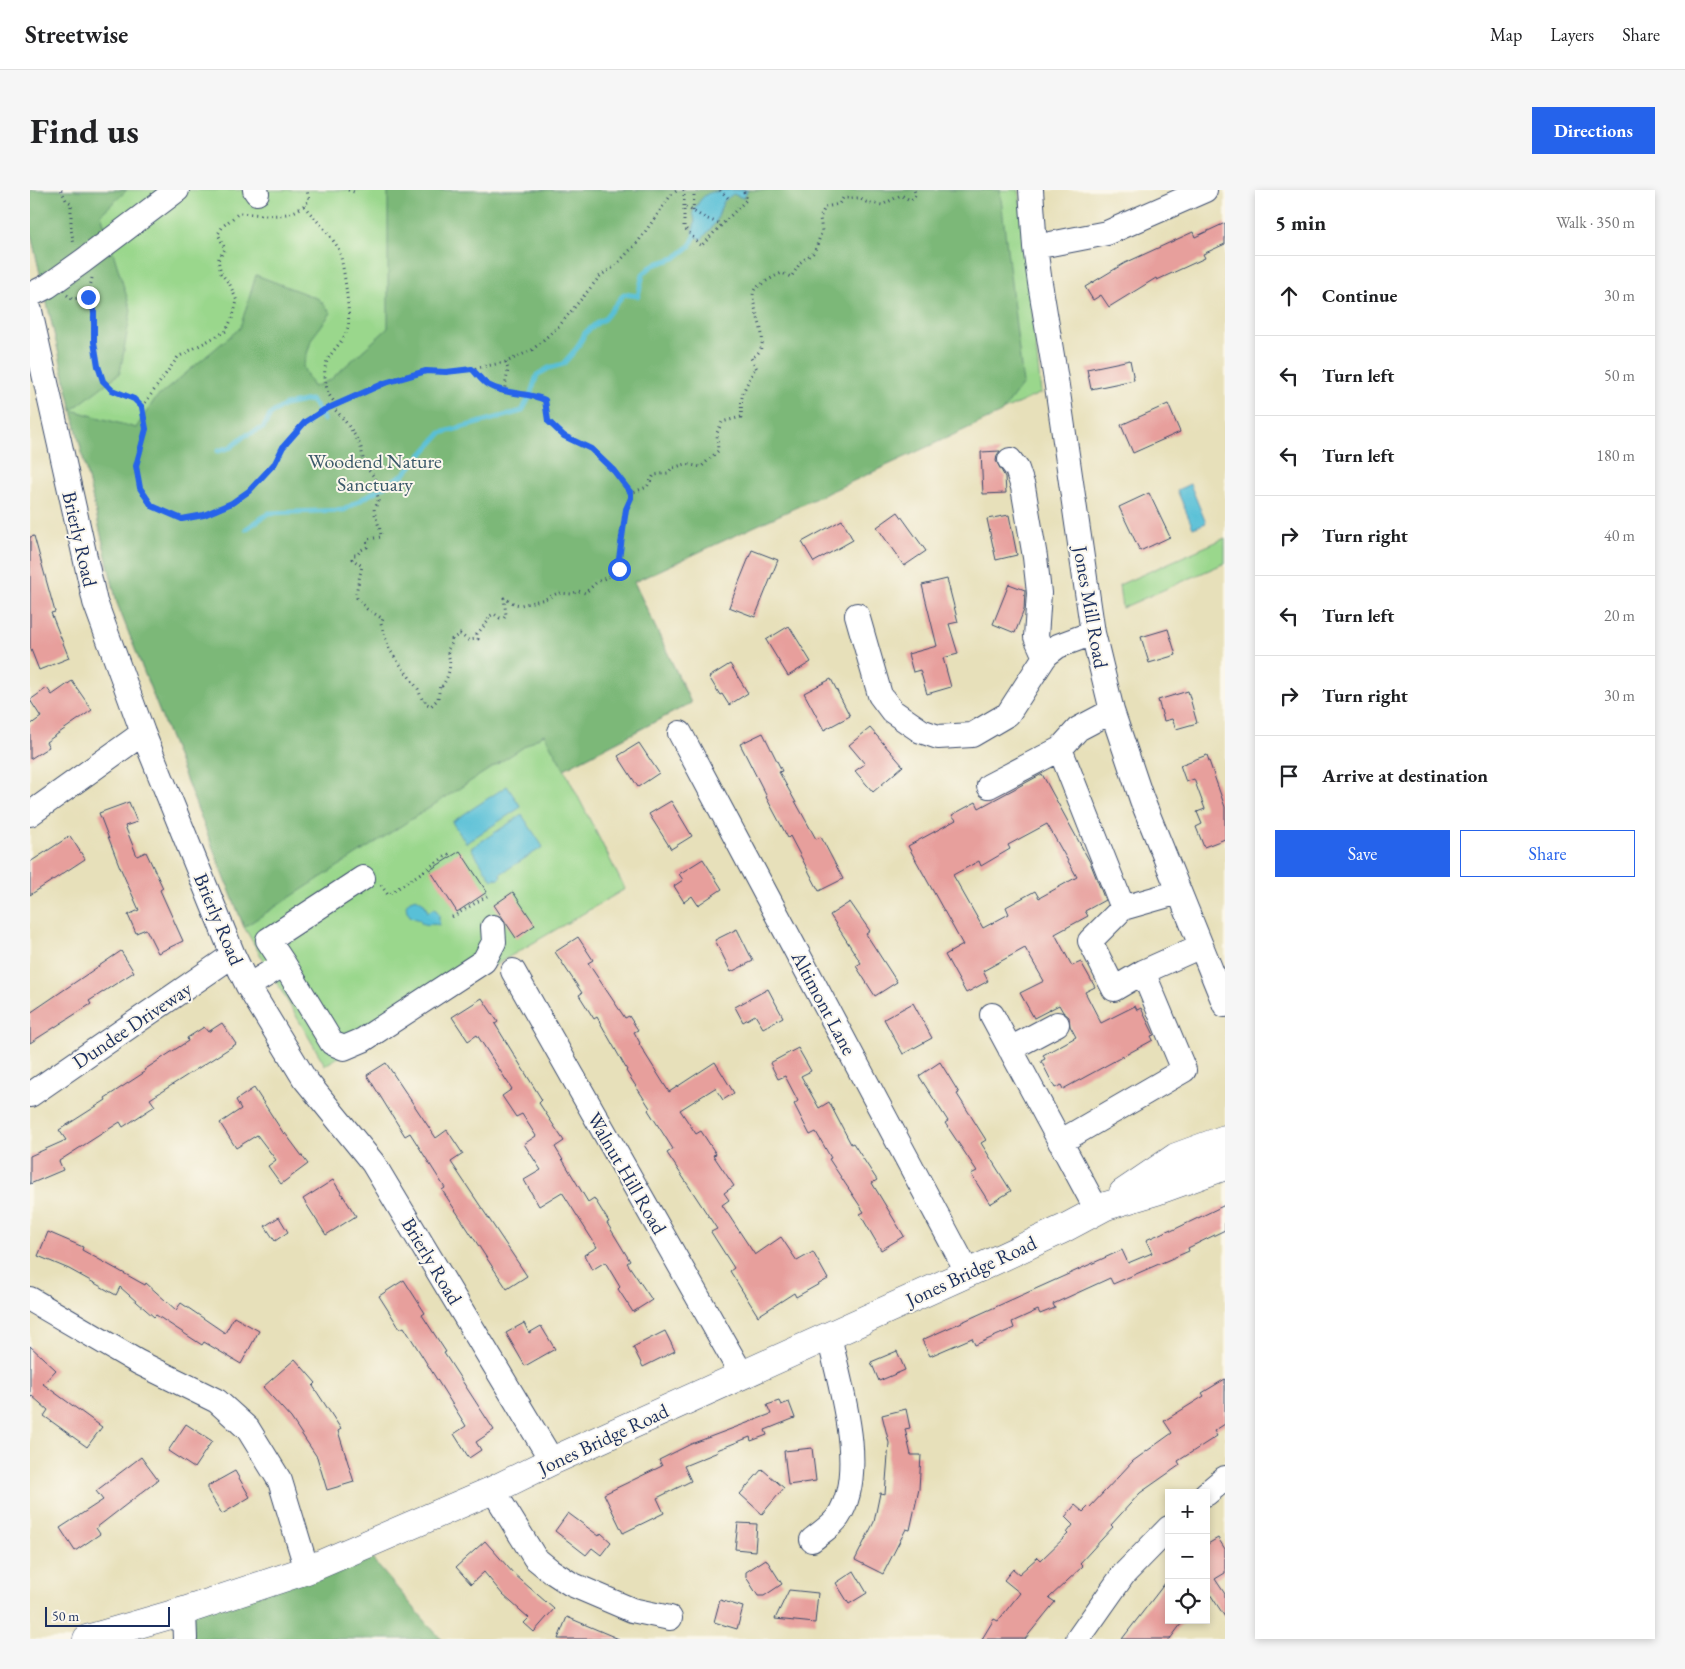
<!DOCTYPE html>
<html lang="en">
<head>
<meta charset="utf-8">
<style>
	:root { --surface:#fff; --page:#f6f6f6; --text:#202124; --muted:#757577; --line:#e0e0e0; --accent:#2563eb }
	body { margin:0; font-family:"EB Garamond",serif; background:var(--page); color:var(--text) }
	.controls { position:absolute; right:15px; bottom:15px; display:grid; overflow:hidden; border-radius:0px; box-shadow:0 2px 8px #0003 }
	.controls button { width:45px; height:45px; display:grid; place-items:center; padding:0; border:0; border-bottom:1px solid var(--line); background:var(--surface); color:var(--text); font:25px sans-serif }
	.scale { position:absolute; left:15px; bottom:12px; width:125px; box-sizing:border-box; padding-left:5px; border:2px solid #1b2f5e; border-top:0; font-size:14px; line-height:18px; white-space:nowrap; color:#1b2f5e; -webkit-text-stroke:4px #fbf7ec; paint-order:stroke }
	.stop { position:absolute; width:15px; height:15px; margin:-11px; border:4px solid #2563eb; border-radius:50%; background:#fff }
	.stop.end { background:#2563eb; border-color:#fff; box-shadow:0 1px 5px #0008 }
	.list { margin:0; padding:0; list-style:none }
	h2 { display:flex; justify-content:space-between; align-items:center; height:65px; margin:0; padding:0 20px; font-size:21px }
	h2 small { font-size:16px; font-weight:400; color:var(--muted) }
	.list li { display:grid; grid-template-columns:32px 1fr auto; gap:15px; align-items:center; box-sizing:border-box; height:80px; padding:0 20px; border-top:1px solid var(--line) }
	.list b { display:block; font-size:19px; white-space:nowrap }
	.list em { font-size:16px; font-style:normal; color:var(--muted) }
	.actions { display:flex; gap:10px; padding:15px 20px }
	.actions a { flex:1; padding:11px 0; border:1px solid var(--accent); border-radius:0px; text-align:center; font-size:18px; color:var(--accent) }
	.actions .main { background:var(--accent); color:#fff }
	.icon { flex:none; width:28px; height:28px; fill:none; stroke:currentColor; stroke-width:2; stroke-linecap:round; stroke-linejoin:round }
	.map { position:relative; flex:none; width:1195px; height:1449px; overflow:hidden; border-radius:0px }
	header { display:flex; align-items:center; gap:30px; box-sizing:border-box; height:70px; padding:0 25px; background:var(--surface); border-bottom:1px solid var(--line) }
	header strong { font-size:24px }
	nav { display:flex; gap:28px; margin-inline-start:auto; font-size:18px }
	.intro { display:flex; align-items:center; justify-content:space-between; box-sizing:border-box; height:120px; padding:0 30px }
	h1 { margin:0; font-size:35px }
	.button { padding:12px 22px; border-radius:0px; background:var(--accent); color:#fff; font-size:18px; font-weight:700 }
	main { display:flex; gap:30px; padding:0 30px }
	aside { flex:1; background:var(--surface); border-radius:0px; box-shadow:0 2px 8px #0003 }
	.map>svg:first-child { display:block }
</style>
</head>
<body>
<header>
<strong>Streetwise</strong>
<nav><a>Map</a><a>Layers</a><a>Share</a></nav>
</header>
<div class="intro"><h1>Find us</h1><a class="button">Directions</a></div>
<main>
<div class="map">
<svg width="1195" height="1449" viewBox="0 0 1195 1449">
	<rect width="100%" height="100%" fill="#fbf7ec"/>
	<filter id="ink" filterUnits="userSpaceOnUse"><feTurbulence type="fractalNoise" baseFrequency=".02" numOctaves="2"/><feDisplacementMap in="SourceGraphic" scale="10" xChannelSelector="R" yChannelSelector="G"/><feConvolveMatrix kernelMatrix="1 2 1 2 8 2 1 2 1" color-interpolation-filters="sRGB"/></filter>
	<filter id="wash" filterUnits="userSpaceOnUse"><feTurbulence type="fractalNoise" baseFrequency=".0096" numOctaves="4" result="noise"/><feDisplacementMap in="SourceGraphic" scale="20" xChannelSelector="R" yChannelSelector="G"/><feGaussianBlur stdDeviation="1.12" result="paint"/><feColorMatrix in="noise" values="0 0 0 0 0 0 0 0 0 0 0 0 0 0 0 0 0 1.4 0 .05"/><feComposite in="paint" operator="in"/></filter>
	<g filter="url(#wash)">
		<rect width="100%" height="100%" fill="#e7e0ba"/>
		<path fill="#9ad78c" stroke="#5a8375" d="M0,0h989l22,203 -407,189 57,121 -127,66 61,120 -300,176 -81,-138 -127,-324 -87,-373z
			M1195,348v25l-103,45 -3,-23z"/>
		<path fill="#7bb878" stroke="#4b746b" d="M0,0h97l-26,24 30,96 -11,63 -48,37 64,18 19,-29 85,-71 16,-53 63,24 12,14 -19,25 -9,29 10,20 17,-7 58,-52v-138h612l23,194 -22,29 -367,169 57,121 -127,66 -20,-35 -300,193 -127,-324 -87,-373z
			M332,1357l77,90 3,2h-257l-1,-28z"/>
		<path fill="#59c0d7" stroke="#3a789a" d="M692,0h26l-5,8 -10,-4 -10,8 -7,20 -15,18 -8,-7 2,-13 -2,-8c7,-12 12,-22 27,-20z
			M1160,294l16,39 -13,5 -16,-38z
			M477,596l14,21 -55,36 -14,-21z
			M492,625l21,32 -43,27 1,3 -3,3 -2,-2 -4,2 -21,-32z
			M386,708l8,5 4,9 7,-4 4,7v10c-6,-2 -11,1 -18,-2l-1,-3 -9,-3 -4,-5 -1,-7 4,-5z"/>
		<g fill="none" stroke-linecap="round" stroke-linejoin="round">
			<path stroke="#59c0d7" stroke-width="5" d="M188,261l13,-4 13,-11 19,-8 8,-14 14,-9 25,-5 5,5 9,15
				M216,339l23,-16 75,-3 60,-36 37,-41 81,-22 8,-15 7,-21 12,-7 14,-4 14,-16 8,-15 12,-10 7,-4 20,-25 14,2 5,-22 10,-9 22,-7 15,-12 8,-16"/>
		</g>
		<g id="blocks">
			<path fill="#e79f9c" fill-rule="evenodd" d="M1195,33v21l-22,10 2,4 -48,22 -1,-2 -47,29 -8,-12 -8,5 -8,-13 40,-24 68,-31 2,5z
				M1100,170l4,20 -43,9 -4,-20z
				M1138,214l12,28 -47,21 -12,-28z
				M970,261l-3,4 -1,6 9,16 1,16 -23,1 -2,-42z
				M1119,303l21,44 -30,14 -21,-44z
				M868,322l28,39 -22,15 -27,-39z
				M979,325l8,40 -21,5 -9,-41z
				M812,330l11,20 -39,22 -12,-20z
				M4,346l21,76 -4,1 18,45 -30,12 -9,-23v-110z
				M722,360l26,10 -23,57 -26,-10z
				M917,389l11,43 -9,2 9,30 -15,4 8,29 -24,7 -7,-24 -7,2 -5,-18 29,-8 -15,-61z
				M979,394l16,6 -1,20 -9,23 -22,-9z
				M759,436l22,36 -23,14 -22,-36z
				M1138,439l8,26 -27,8 -8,-26z
				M700,474l18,29 -19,12 -7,-11 -2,1 -11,-18z
				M801,489l19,37 -26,14 -20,-37z
				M42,491l20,29 -46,32 3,5 -19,12v-34l11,-8 -11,-17 17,-12 5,7z
				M1158,501l9,32 -21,6 -4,-10 -8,2 -6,-21z
				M840,538l33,38 -30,26 -18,-21 10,-7 -16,-19z
				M733,543l19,38 -3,1 37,67 5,-2 22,42 -24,12 -29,-55 -2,2 -22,-41h1l-27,-53z
				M609,553l20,30 -21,14 -20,-31z
				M1177,565l18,52v32l-21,8 -8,-20 6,-3 -5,-12 8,-3 -11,-30 -8,3 -6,-17z
				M1012,584l48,88 15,38 -20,11 3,5 -33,18 17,32 9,-4 14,25 -10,5 16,31 34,-17 2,4 4,-2 13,27 -3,1 2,4 -90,49 -2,-4 -6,3 -14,-27 4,-2 -2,-4 33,-18 -6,-11 -1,-9 -6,-5 -4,-7 -25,13 -14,-25 24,-12 -19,-33 -42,23 5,10 -22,12 -21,-38 18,-10 -55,-99 48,-26 -4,-5 24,-13 3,6zM1017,634l30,53 -38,21 -4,-7 -29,16 3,7 -26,14 -30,-53 26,-14 2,5 29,-17 -2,-4z
				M641,611l21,35 -21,13 -22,-35z
				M99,612l8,20 -12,4 12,30 9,-4 17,36 -3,2 23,51 -25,12 -12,-24 -10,4 -8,-18 11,-5 -20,-45 -20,-52z
				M40,646l15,23 -55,36v-33z
				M430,661l27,41 -30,20 -27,-42z
				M673,669l19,30 -24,16 -6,-9 -8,6 -10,-16 9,-6 -4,-6z
				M483,702l22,33 -19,13 -22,-33z
				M820,712l20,29 -4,3 31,48 -22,14 -19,-30 5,-3 -31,-48z
				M707,739l16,32 -22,11 -16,-32z
				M548,747l15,23 -5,3 37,55 4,-2 9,14 -4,2 6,11 -1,1 30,48 46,-30 19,31 -11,7 -8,-12 -35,22 16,24 5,-3 15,23 -3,1 21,31 -10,7 5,7 -7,5 33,50 26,-18 16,24 16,-9 15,27 -32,18 -2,-4 -36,23 -28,-45 4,-3 -23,-36 6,-3 -50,-76 6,-4 -25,-39 2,-2 -24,-37 1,-1 -30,-53 -3,2 -15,-24 3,-2 -27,-41z
				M91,761l13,21 -45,29 2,3 -61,39v-30z
				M738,799l15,28 -20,11 -8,-13 -12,7 -8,-15z
				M452,808l16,24 -3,2 47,76 -3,3 25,38 -9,6 33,55 6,-4 15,24 -2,1 23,38 -3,2 25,37 -19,12 -15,-23 2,-2 -15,-25 -13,8 -8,-15 13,-8 -35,-55 -23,14 -15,-26 17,-10 -17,-26 12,-8 -14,-22 -6,3 -14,-21 10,-7 -35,-54 -9,6 -16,-24z
				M883,813l19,35 -29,16 -19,-35z
				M192,833l14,21 -86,55 5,7 -32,21 -3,-5 -61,39 4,9 -33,14v-28l36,-16 -7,-10 47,-30 -1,-2 40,-26 -1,-2 44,-29 -1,-3 17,-11 4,5z
				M768,858l13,23 -10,5 18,32 10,-6 22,42 2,-1 24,37 -5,3 32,53 -23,14 -21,-36 4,-2 -35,-53 2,-1 -15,-26 -6,3 -16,-31 4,-3 -13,-25 -7,3 -8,-16z
				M910,872l19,31 -2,1 29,46 -5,3 30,48 -21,13 -19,-30 6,-3 -32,-48 3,-2 -29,-45z
				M356,873l50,75 11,-8 16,24 -12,8 76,114 -20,13 -65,-99 3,-2 -35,-55 -5,3 -38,-61z
				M224,898l30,46 1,-1 23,31 -27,20 -13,-18 8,-6 -19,-25 -21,13 -16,-25 21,-14 -5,-9z
				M303,990l23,36 -30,19 -23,-36z
				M1195,1015v25l-37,18 1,3 -76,33 -3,-6 -57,26 2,4 -15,6 -2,-4 -26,12 2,6 -39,17 -3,-7 -42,18 -8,-16 200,-90 6,13 24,-10 -6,-13 25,-11v2z
				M249,1027l9,15 -13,9 -10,-15z
				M18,1042l35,15 -1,3 63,35 1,-2 30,27 5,-7 44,30 9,-16 25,14 -18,33 -37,-22 -2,3 -46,-30 -2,2 -34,-30 -4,8 -47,-26 -31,-13z
				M374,1090l21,33 -3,2 24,37 -2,1 50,77 -18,12 5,8 -12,8 -15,-24 12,-8 -62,-99 -4,2 -21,-33z
				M494,1133l5,10 12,-7 14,23 -30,17 -19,-33z
				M635,1141l10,20 -32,16 -10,-20z
				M0,1156l26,24 -13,14 59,43 -15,20 -43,-31 4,-6 -16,-14 -2,2z
				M867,1161l8,19 -26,11 -8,-19z
				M265,1169l21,24 -3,3 28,43 -3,2 16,51 -27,8 -10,-33 -26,-39 -28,-31z
				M1195,1189v45l-11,7 3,5 -39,25 2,4 -40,28 -29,32 2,2 -33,36 3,3 -34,32 6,4 -30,37h-43l12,-20 4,2 22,-28 -16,-13 9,-11 6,5 19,-17 3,3 27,-26 -1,-1 6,-8 -8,-8 10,-12 8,7 6,-6 1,1 43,-46 39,-28 -8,-12 40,-25 -2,-3z
				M749,1211l2,4 8,-3 6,16 -30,12 2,5 -16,6 -1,-4 -33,13 1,2 -34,14 7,15 -34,17 7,15 -41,20 -19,-39 58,-28 -3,-6 32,-16 80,-30 -4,-9z
				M876,1219l4,19 -5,1 6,26h10l-2,34 -9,41 -4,-1 -23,45 -28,-14 19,-38 6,-29 5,1 4,-51 -7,-28z
				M156,1234l26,17 -18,27 -26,-17z
				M782,1258l4,33 -28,4 -4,-34z
				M111,1267l17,23 -62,48 4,6 -25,17 -15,-23 43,-28 -7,-9z
				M732,1279l22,19 -22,26 -22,-20z
				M205,1281l15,26 -28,17 -14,-23v-5z
				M538,1323l31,23 2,-3 10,9 -10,13 -9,-7 -6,7 -31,-24z
				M708,1333l19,1 -2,27 -20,-2z
				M1188,1348l7,11v24l-10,6 10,15v23l-19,-29v-43z
				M455,1351l29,33 40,35 -20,23 -10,-9 5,-5 -26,-23 -19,-23 -13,12 -15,-17z
				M736,1369l16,25 -18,12h-6l-12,-19v-5z
				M824,1381l13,22 -18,11 -13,-21z
				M1139,1388v42h15l-14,19h-48z
				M759,1400l29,3 -3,30 -40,-4z
				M690,1410l23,7 -6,22 -23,-7z
				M537,1427l52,22h-61z"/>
		</g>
	</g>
	<g filter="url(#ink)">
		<use href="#blocks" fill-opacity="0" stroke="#3a4a6c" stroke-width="1"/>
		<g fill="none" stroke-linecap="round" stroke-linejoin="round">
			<g stroke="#3a4a6c" stroke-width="26">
				<path id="minor" d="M225,0l2,3
					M1001,0l4,57 5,36 17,103 36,247 19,78 30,89 83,205
					M1005,57l72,-14 98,-43
					M0,105l18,-9 35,-25 94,-71
					M0,121l65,291 48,131 90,222 15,31 56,92 69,85 179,298
					M980,270l7,9 6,18 12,70 4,36 -3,44 9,20
					M827,425l23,80 12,16 29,20 17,6 34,-2 36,-21 38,-59 12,-9 35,-13
					M650,543l288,540
					M1030,559l18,-20 34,-18
					M959,596l71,-37 63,159
					M0,624l113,-81
					M254,774l48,79 12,5 19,-8 121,-79 10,-19 -1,-15
					M483,781l229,404
					M1113,782l58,-26
					M218,796l36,-22 -16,-24 95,-62
					M962,825l105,195
					M980,859l47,-25
					M0,905l203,-140
					M1030,952l124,-72 -41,-98 -29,17 -24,-48 33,-33 56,-16
					M0,1109l108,63 79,39 31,28 32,52 27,89
					M463,1300l42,68 16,13 20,13 61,26 38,8
					M1176,1304l19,-16
					M782,1350c8,-7 20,-14 26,-23 30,-45 2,-132 -9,-181
					M154,1421l1,28
					M1048,1449l45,-64 46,-47"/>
			</g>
			<g stroke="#3a4a6c" stroke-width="29">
				<path id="major" d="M1093,1003l53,-36 49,-18
					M57,1449l97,-28 123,-41 186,-80 59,-29 416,-188 95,-44 43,-23 50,-15 69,-25"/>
			</g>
			<path stroke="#3a4a6c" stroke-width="3" stroke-dasharray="1 4" stroke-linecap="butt" d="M31,0l5,10 5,3v26l3,16
				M318,0l6,2 2,-2
				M654,0v37l17,19 46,-47 -4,-9
				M690,0l8,8
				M274,16c11,13 26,28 34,42 5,9 13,69 10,79 -5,20 -26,27 -23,50 2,15 2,16 11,27
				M656,17l19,11 16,6
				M663,21l1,-16 3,-5
				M62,88l-4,19 5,14 1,31 4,23 5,16 9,9 22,9 8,8 4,22 -10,37 4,22 12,18 30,13 22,-4 28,-12 17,-12 26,-28 8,-16 22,-25 19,-12 74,-32 28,-7 20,1 26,-3 34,-7 26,-12 27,-24 42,-51 13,-8 24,-25 33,-47 7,-5
				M37,105l5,4 16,-2
				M476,172l2,8 -4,22 23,2 18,6 3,21 16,15 27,13 23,22 17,22
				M443,180l15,15 16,7
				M112,217l36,-50 48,-26 7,-15 4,-15 -7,-16 -9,-12 -3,-13 7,-11 -7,-15 5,-8 16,-13c24,1 53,9 70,-13l-2,-10
				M302,217c11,10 21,24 28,38 3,7 2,16 6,22 4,6 9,9 12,16l-4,4c4,9 7,14 0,21 1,12 7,19 7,29l-13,2 -1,8 -6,3 -4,5h-3l-2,4 10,7 -6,27 1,5 10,11 16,10 -2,5 8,25 29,40 4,10 3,1v3l6,3 7,-7 2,-14 2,1c8,-11 10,-23 5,-35l5,-8v-4l8,-5 8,6 10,-1 -1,-5 12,-14 -1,-3 6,-3 6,4h4l2,-3 -2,-17 11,6 6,1 24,-6 13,-6 14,1 6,-3 7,2 12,-11 19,-9 3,-4 -1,-3 3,-31 5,-26 5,-11v-5l16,-6 7,-12 14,-2 4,-5 14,-4 15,3 17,-16 -1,-18 5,-11 19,-5c1,-10 -1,-20 4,-29 3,-7 6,-11 9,-18l3,-1 -6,-11c28,-13 -6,-54 4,-69 4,-4 21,-14 27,-16l9,4 10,-15 12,-9 3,-5 6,-17 -2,-13 5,-11 14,-3 4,-6h16l7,4 16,3 19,-10 9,5 4,-2 2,-3 -2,-5
				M351,695l7,10 64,-43
				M422,727l35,-21"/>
			<use href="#minor" stroke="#fff" stroke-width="24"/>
			<use href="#major" stroke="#fff" stroke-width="28"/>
		</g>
	</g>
	<g fill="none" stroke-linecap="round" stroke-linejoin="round" filter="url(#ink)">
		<path stroke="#2563eb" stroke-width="6" d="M58,107l6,14v31l4,24 5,15 9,9 22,9 8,8 4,22 -10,37 4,22 12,18 30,13 22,-4 28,-12 17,-12 26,-28 8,-16 22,-25 19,-12 61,-27 41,-12 20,1 26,-3c6,6 11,14 18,17 17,9 37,6 55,14l3,21 16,15 27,13 23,22 17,22v5l-5,11 -8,57 1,3"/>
	</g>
	<g text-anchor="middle" stroke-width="4" stroke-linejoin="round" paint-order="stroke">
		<g font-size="20" fill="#3b596a" stroke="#fbf7ec">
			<text x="345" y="278">Woodend Nature<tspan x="345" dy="23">Sanctuary</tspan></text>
		</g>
		<g font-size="20" fill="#1b2f5e" stroke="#fbf7ec">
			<text transform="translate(50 349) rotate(77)" y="7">Brierly Road</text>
			<text transform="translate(1061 417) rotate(80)" y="7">Jones Mill Road</text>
			<text transform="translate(189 729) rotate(67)" y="7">Brierly Road</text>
			<text transform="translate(794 813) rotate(62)" y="7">Altimont Lane</text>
			<text transform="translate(102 835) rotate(-34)" y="7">Dundee Driveway</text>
			<text transform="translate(597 983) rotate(60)" y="7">Walnut Hill Road</text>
			<text transform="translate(402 1071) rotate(59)" y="7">Brierly Road</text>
			<text transform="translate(941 1081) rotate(-25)" y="7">Jones Bridge Road</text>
			<text transform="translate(573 1249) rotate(-25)" y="7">Jones Bridge Road</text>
		</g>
	</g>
</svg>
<div class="controls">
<button>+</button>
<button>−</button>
<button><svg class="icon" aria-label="locate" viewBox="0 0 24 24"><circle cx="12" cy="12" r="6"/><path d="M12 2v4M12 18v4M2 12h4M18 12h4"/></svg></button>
</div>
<div class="scale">50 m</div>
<div class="stop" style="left:589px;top:379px"></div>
<div class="stop end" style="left:58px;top:107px"></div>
</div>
<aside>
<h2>5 min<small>Walk · 350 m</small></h2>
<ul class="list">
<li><svg class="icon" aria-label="ahead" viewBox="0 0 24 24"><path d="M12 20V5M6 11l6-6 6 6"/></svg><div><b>Continue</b></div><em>30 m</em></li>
<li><svg class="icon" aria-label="left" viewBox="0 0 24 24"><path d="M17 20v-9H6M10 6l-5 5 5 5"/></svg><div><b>Turn left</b></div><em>50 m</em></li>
<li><svg class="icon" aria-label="left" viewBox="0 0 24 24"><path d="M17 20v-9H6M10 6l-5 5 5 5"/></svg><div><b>Turn left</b></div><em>180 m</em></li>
<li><svg class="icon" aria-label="right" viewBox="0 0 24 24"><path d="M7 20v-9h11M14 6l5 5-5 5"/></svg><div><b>Turn right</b></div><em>40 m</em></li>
<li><svg class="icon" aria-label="left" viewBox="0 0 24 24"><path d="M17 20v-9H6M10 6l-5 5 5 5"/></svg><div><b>Turn left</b></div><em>20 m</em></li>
<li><svg class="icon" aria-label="right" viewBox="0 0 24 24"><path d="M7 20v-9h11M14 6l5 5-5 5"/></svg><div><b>Turn right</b></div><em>30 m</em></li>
<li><svg class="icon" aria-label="arrive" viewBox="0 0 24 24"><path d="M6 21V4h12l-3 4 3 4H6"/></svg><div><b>Arrive at destination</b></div></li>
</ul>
<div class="actions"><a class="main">Save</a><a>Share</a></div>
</aside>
</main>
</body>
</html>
